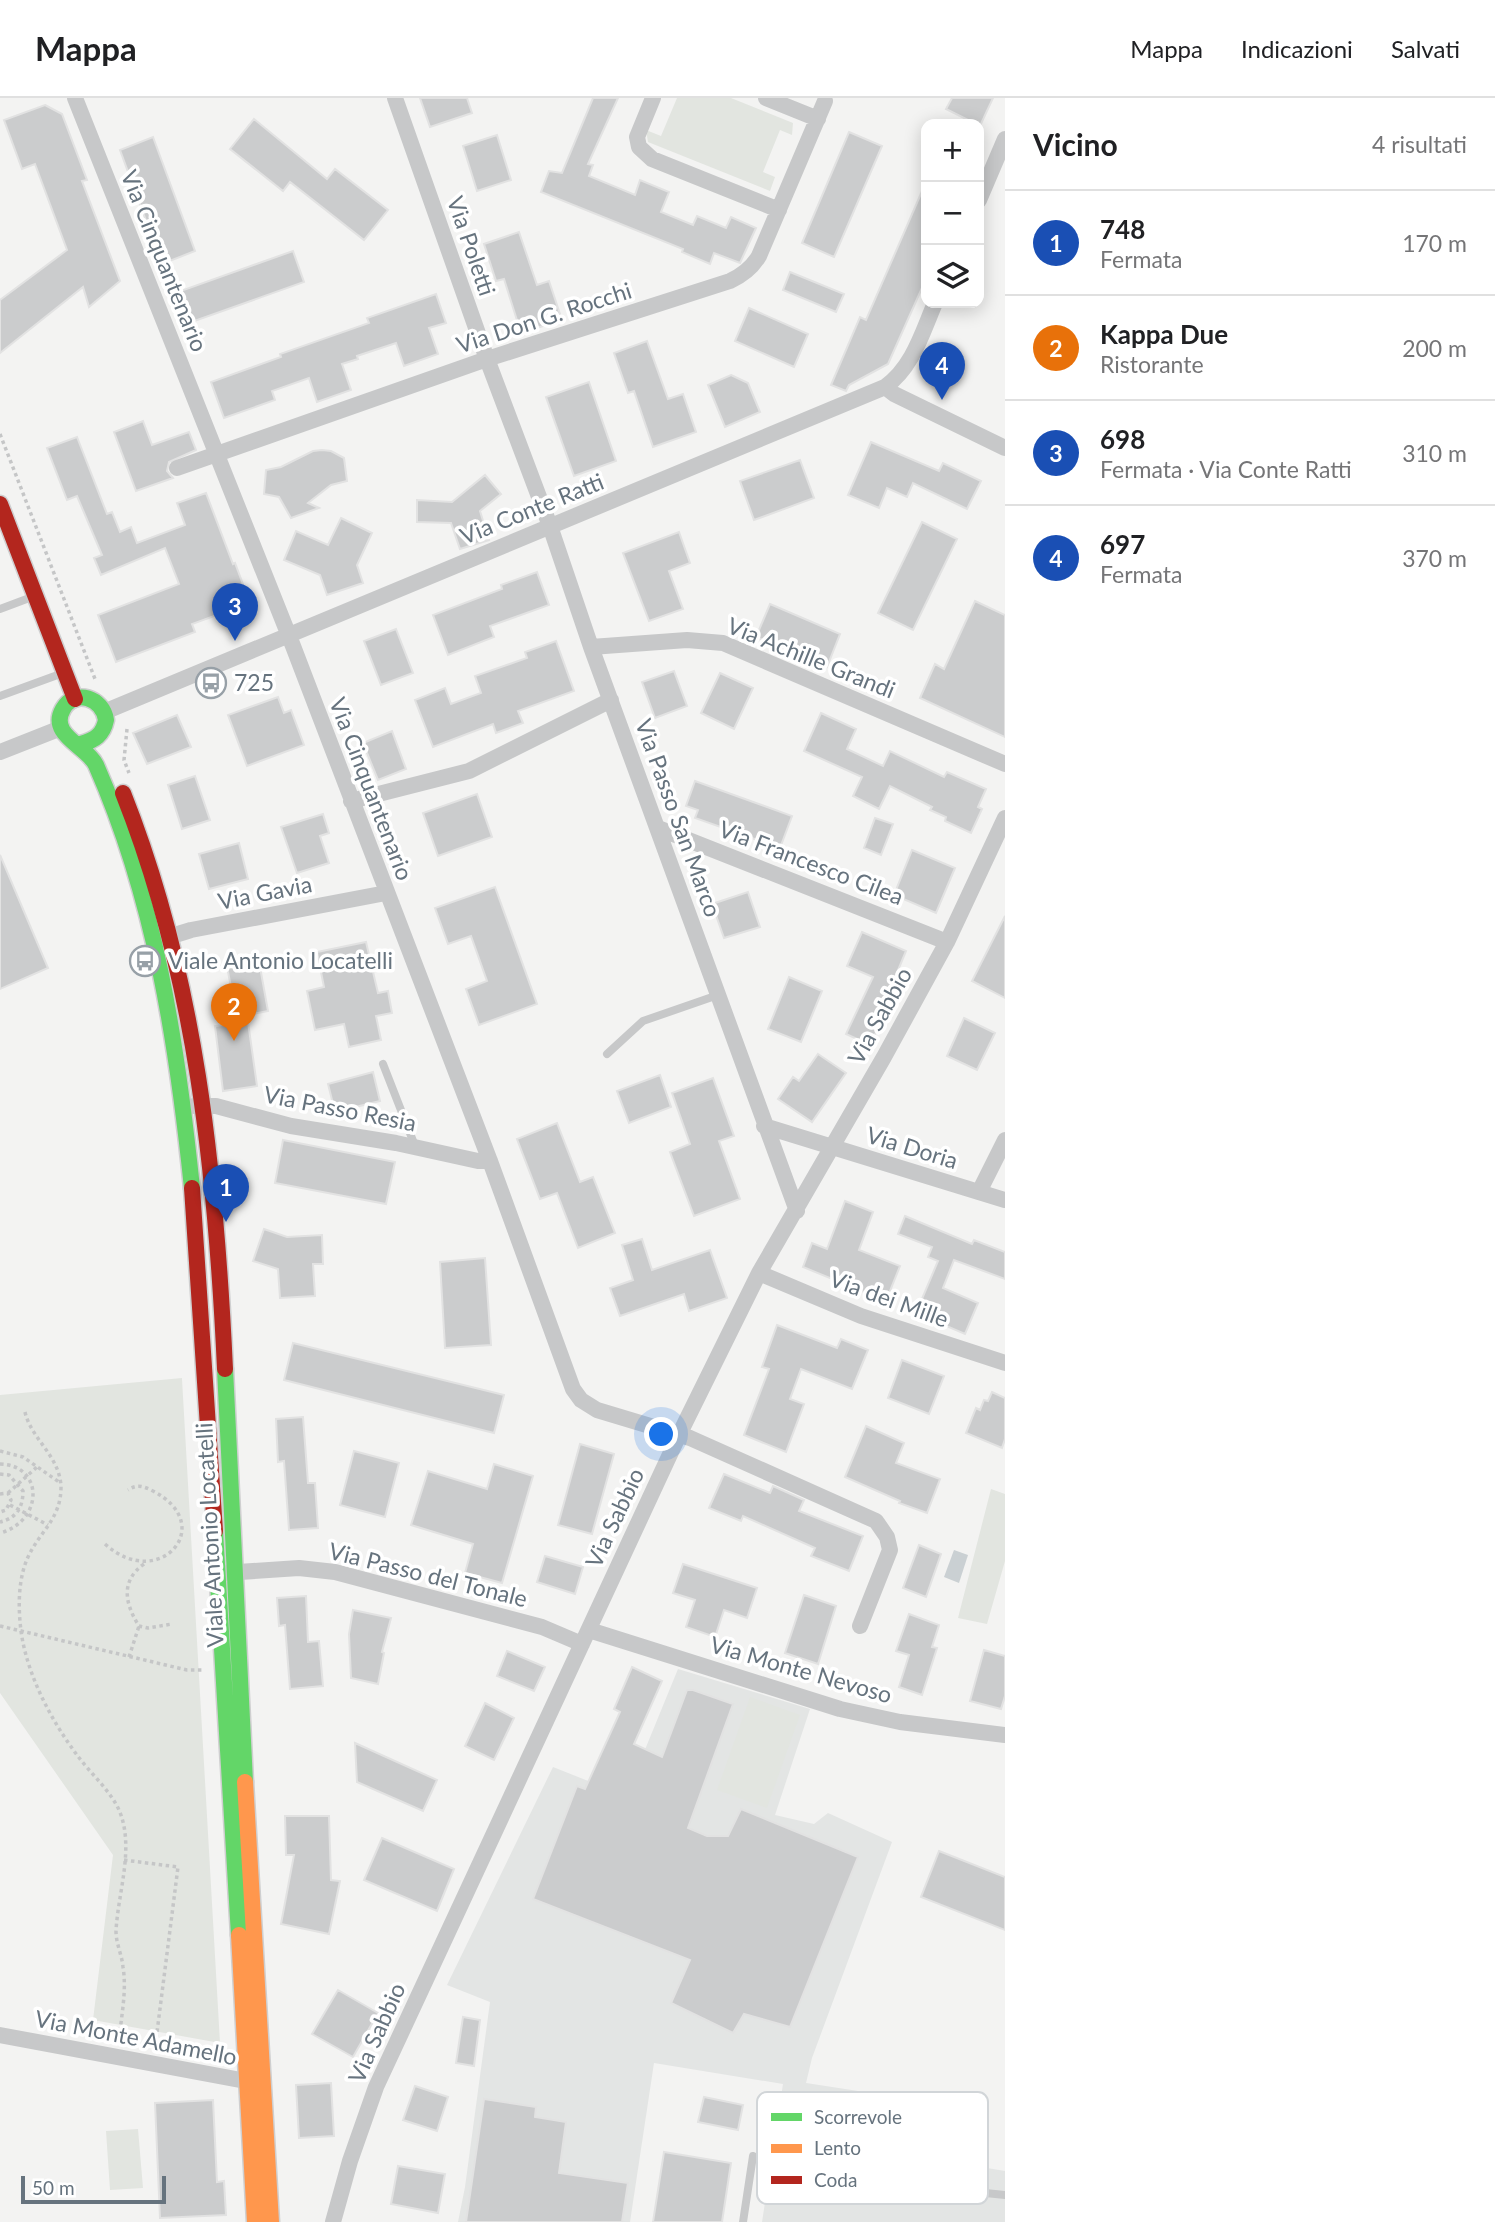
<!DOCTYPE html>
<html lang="it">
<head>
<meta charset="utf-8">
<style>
	:root { --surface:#fff; --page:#f6f6f6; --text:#202124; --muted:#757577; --line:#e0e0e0; --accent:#0b8043 }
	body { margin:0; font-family:Lato,sans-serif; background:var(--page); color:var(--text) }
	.controls { position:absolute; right:21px; top:21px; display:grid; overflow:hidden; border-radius:14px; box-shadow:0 4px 18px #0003 }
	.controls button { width:63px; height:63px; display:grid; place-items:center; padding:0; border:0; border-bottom:2px solid var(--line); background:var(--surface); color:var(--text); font:35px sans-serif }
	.scale { position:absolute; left:21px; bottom:18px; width:145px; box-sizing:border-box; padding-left:7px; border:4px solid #66737e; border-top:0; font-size:19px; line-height:24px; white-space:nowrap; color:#66737e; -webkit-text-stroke:5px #fff; paint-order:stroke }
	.you { position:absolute; left:662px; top:1337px; width:24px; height:24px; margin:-18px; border:5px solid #fff; border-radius:50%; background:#1a73e8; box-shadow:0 0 0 10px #1a73e833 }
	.badge { display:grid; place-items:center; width:46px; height:46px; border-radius:50%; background:var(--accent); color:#fff; font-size:23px; font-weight:700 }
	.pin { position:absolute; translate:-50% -58px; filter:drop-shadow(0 2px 4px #0008) }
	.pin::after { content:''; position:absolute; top:37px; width:24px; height:21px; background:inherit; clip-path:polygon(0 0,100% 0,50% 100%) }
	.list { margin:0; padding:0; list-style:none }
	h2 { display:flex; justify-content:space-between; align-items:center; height:91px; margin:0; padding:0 28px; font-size:30px }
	h2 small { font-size:23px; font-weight:400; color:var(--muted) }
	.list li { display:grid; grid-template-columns:46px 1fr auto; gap:21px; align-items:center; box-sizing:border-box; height:105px; padding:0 28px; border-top:2px solid var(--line) }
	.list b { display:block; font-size:26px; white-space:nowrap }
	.list p { margin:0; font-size:23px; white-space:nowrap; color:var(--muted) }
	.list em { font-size:23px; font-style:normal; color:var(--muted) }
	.icon { flex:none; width:38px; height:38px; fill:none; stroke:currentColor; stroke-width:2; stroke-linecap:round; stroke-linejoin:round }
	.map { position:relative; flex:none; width:1005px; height:2124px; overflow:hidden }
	header { display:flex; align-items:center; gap:42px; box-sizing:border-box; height:98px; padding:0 35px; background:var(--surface); border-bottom:2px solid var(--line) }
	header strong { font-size:33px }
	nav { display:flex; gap:38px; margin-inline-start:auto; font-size:24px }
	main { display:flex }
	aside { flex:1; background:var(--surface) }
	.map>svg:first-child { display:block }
</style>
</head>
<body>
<header>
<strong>Mappa</strong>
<nav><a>Mappa</a><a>Indicazioni</a><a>Salvati</a></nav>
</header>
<main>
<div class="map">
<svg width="1005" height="2124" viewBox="0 0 1005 2124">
	<rect width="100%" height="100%" fill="#f3f3f2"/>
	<path fill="#e3e5e4" d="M678,1571l132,40 -35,106 39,9 14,-11 64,29 -80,216 -6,25 169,26 -6,56 36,6v51h-243l21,-138 -129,-21 -24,159h-172l7,-35 25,-185 -43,-17 106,-218 73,29z"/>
	<path fill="#e2e5e0" d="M677,0h54l62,25 -1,12 -12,-5 -17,42 12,5 -5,14 -122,-49 -2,-12 15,6z
		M182,1280v1l38,664 -127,-23 20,-165 -113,-162v-298z
		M991,1391l14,5v67l-18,63 -29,-6z
		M750,1599l50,18 -33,93 -50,-18z
		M138,2031l5,59 -33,2 -4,-59z"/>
	<path fill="#cad0d3" d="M954,1452l14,5 -9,28 -15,-6z"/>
	<path fill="#cbcccd" stroke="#e2e2e2" stroke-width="2" d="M420,0h47l5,15 -42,14z
		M593,0h25l-30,66 5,1 -4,11 46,19 5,-15 29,12 -8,20 32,13 4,-9 29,12 5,-11 25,11 -16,35 -26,-10 -4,11 -28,-12 1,-3 -142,-57 8,-21 13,2z
		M952,0h41l-13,28 -34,-17z
		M45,7l17,9 25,66 -5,1 38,100 -31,26 -6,-20 -83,66v-53l67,-50 -32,-86 -13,5 -18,-49z
		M254,21l73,60 8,-10 53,41 -24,30 -74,-58 -7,9 -53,-42z
		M849,34l33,14 -48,111 -32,-14z
		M497,37l14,45 -34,11 -14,-45z
		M153,39l42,114 -33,13 -42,-114z
		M926,84v97l-38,85 -39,21 -3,6 -15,-6 29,-68 6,3z
		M519,134l18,53 12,-4 13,39 -41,13 -17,-54 -8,2 -12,-37z
		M293,153l11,31 -118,42 -11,-31z
		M790,174l54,22 -8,18 -53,-22z
		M436,196l10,29 -17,5 9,26 -34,12 -8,-23 -39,13 1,3 -16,5 9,26 -34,12 -8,-24 -37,13 3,9 -51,18 -13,-36 70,-25 -1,-3 89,-31 -2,-5z
		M749,210l59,26 -14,33 -59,-26z
		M647,243l21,58 15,-5 13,38 -43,15 -19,-56 -6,2 -14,-40z
		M731,277l17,8 12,29 -35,15 -17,-42z
		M589,284l27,79 -42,15 -28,-79z
		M143,323l9,24 37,-13 7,18 -27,12 -2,9 6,7 -37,13 -22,-59z
		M77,339l30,77 5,-2 8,20 11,-5 6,16 48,-18 -8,-22 29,-10 27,71 2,-1 15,40 -58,21 3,8 -79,30 -18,-47 81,-31 -14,-36 -64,27 -7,-17 8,-3 -25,-59 -10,4 -20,-52z
		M871,344l68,29 4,-8 38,18 -14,28 -54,-26 -6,14 -20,-9 -8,20 -31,-13z
		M322,352l9,1 13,7 3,23 -16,4 -23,18 11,5 -28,10 -12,-21 -15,-3 2,-24 15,-3 32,-16z
		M800,362l14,38 -60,22 -14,-39z
		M485,377l16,19 -21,17 9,29 -29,9 -9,-26 -34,-1v-22l35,2z
		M341,420l31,15 -15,32 6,18 -36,12 -7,-20 -36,-15 12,-29 32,14z
		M922,424l35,17 -44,91 -35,-17z
		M679,434l11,31 -21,8 14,38 -34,12 -26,-68z
		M537,474l12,33 -59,21 4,11 -46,18 -15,-40 69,-26 -1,-4z
		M975,503l30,14v122l-85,-39 15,-34 9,5z
		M770,506l70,30 -13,33 -71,-30z
		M396,531l17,44 -32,12 -17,-44z
		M556,543l18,50 -56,20 5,12 -27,10 -3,-9 -60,23 -18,-47 30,-12 6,16 30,-11 -6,-17 52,-18 -2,-6z
		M674,573l13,35 -32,12 -13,-36z
		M720,575l33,15 -19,41 -33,-16z
		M278,599l6,16 7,-3 13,35 -57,21 -19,-51z
		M821,615l35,16 -9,20 36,17 7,-15 54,26 3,-5 39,17 -8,18 4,2 -11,24 -26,-12 1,-4 -16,-7 2,-3 -42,-21 -11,23 -26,-13 9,-19 -58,-26z
		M177,617l14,32 -44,17 -14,-31z
		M392,633l14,38 -28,11 -15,-37z
		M195,678l15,44 -28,9 -14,-44z
		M695,683l97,35 -12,32 -85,-30 3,-8 -12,-4z
		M477,696l15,43 -54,19 -15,-43z
		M323,716l6,19 -9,3 9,27 -32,10 -16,-46z
		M875,720l18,6 -12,31 -17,-7z
		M239,745l9,36 -39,10 -10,-35z
		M912,752l43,18 -19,45 -42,-18z
		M0,757l48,113 -48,21z
		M495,789l42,117 -58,21 -13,-36 21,-8 -16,-45 -23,8 -13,-36z
		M748,794l12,35 -36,11 -12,-34z
		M1005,818v82l-33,-17z
		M862,834l44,19 -24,58 4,2 -16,34 -24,-11 27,-57 -26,-11z
		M366,844l12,51 10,-2 4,22 -16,3 5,24 -32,7 -5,-23 -29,6 -8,-39 17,-4 -7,-35z
		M258,858l10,55 -31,6 -11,-55z
		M789,879l33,14 -21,51 -33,-13z
		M964,920l31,15 -18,37 -30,-14z
		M248,924l9,64 -34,5 -8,-65z
		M818,956l28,19 -34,49 -34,-23 15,-22 6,4z
		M373,974l7,29 -45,11 -7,-28z
		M660,977l11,32 -42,16 -12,-32z
		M713,980l21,58 -15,5 21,58 -46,17 -24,-64 20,-8 -18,-51z
		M557,1025l23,59 13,-5 22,56 -37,15 -21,-55 -17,6 -23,-60z
		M283,1042l112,22 -9,42 -111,-21z
		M845,1103l28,11 -14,38 41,16 -14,35 -83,-34 9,-24 15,6z
		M905,1118l67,28 2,-4 31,12v27l-51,-19 -11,28 35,15 -13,31 -49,-21 22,-52 -10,-4 4,-10 -34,-13z
		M264,1131l23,8 35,-2 1,29h-10l2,32 -35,2 -2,-29 -25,-8z
		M642,1141l10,31 58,-20 17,48 -38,13 -5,-17 -64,22 -10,-28 23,-8 -11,-35z
		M485,1160l6,87 -46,3 -5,-86z
		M777,1227l60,23 4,-9 27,11 -16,39 -51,-20 -11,30 14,5 -18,48 -42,-17 25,-66 -7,-2z
		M293,1245l211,52 -10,38 -210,-53z
		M902,1262l42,16 -15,38 -41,-16z
		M992,1294l13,6v41l-3,9 -36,-15 10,-25 4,2 4,-10 4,1z
		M303,1319l5,66h7l3,45 -29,2 -5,-69 -6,1 -2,-43z
		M866,1328l38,17 -8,20 44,16 -13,34 -28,-10 1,-2 -55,-24z
		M580,1346l34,10 -22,80 -34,-9z
		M354,1353l45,12 -14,54 -45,-12z
		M494,1366l39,12 -31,107 -37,-10 8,-29 -62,-19 17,-54 59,18z
		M724,1376l46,19 3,-7 31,14 -5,11 64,25 -14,35 -38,-15 4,-8 -72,-32 -2,5 -32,-13z
		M919,1447l22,9 -15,43 -23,-9z
		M545,1458l38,11 -8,27 -38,-12z
		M683,1466l74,24 -10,30 -23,-8 -9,27 -29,-10 9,-27 -22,-7z
		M804,1497l32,11 -18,58 -33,-11z
		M306,1498l2,46 11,-1 4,45 -33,3 -5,-64 -6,1 -2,-28z
		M353,1512l38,8 -9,34 2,1 -6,31 -27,-6 -2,-44z
		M909,1516l30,11 -7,22 5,1 -15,47 -23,-8 10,-32 -13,-4z
		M984,1552l21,6v40l-4,13 -31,-8z
		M507,1553l38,16 -11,24 -37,-15z
		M632,1569l30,14 -28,63 28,13 25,-67h6l40,14 -45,124 19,8h21l13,-27 117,48 -68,170 -46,-13 -11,19 -62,-30 19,-43 -157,-61 44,-113 8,3 35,-77 -6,-3z
		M485,1605l29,15 -20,42 -29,-14z
		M355,1645l82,37 -14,31 -66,-29z
		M285,1718h44l2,64 9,1 -11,53 -48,-10 13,-69h-8z
		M382,1740l72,31 -17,42 -73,-31z
		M939,1753l66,26v53l-84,-33z
		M338,1892l40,23 -25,44 -41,-23z
		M463,1919l17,3 -6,46 -18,-3z
		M331,1985l3,53 -35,2 -3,-53z
		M415,1988l33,11 -11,34 -34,-11z
		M704,1999l39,8 -5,25 -40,-8z
		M484,2001l52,8 -1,10 31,5 -7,51 69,10 -6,39h-156z
		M213,2002l4,82 7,-1 2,34 -66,3 -5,-115z
		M664,2054l67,11 -9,59h-69z
		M398,2068l47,8 -7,39 -47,-9z"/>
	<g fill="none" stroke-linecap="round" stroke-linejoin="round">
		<g stroke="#cfcfd0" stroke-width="19">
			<path id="fast" d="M81,646c14,-4 22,-9 25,-24 -3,-22 -31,-32 -43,-11 -15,26 24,37 33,56 59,134 81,278 96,423
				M225,1271l20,413
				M215,1433l24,404"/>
		</g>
		<g stroke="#cfcfd0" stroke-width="19">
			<path id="slow" d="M245,1684l26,440
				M239,1837l16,287"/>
		</g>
		<g stroke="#cfcfd0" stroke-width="19">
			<path id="jam" d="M0,406l75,195
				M123,695c73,184 93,380 102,576
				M192,1090l23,343"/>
		</g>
		<path stroke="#c5c6c7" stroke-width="3.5" stroke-dasharray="3.5 3.5" stroke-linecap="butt" d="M0,336l95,245
			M127,631l-3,31 5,13
			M25,1314c6,27 35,44 36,75 0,32 -21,44 -33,70 -10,22 -10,50 -7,74 6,44 30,89 56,124 13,18 33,35 42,55 16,37 -1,82 -3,121 0,13 6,24 7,36 4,24 -2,50 -4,74
			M0,1353l23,6 36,25
			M0,1366c44,1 44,57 0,69
			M0,1376l9,1 14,16c0,16 -6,27 -23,31
			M8,1395l29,-26
			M0,1396l8,-1 3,7 -5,10 -6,2
			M10,1407l38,20
			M105,1446c54,49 114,-19 48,-53 -10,-5 -16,-7 -25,-1
			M144,1466c-24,17 -19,40 -5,62l9,2 24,-4
			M0,1528l187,44h17
			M129,1559l10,-31
			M124,1762l54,7 -23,181"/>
		<path stroke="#c7c8c9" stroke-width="8" d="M0,511l32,-12
			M0,598l63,-23
			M607,956l36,-33 75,-26
			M383,966l32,82
			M793,2075l212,22
			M743,2124l10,-66"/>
		<path stroke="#c7c8c9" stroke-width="16" d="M75,0l218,548 197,515 83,228 8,11 16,10 93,28 186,83 11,16 3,13 -30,76
			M395,0l92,261 63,167 41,121 206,564
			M653,0l-16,39 2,10 13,12 127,51
			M766,0l52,21
			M979,102l26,-61
			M885,289l9,7 111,54
			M177,370l310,-109 243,-78c13,-6 22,-13 29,-25l66,-155
			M591,549l96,-7 36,3 282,121
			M104,614l781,-325c28,-20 37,-54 50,-84
			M0,654l61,-24
			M351,703l118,-30 142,-71
			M658,730l289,114
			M162,841l29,-9 195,-37
			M194,1008h22l75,20 105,17 82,18h12
			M764,1028l241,74
			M979,1094l26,-52
			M759,1175l102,43 144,47
			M224,1475l75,-5 36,4 207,55 40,17
			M589,1532l251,79 60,13 105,13
			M0,1937l256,48
			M333,2124l17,-61 26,-74 303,-652 80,-162 125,-216 63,-115 58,-124"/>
		<use href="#fast" stroke="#63d668" stroke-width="16"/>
		<use href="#slow" stroke="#ff974d" stroke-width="16"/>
		<use href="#jam" stroke="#b3261e" stroke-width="16"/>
	</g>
	<defs>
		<g id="bus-ring" transform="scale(1.575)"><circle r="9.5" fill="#fff" stroke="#97a0a7" stroke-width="1.5"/><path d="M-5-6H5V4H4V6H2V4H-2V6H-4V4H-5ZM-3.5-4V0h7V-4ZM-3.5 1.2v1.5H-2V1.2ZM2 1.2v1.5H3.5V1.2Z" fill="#97a0a7"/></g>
	</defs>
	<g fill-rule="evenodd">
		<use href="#bus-ring" x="211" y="585"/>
		<use href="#bus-ring" x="145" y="863"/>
	</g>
	<g text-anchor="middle" stroke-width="7" stroke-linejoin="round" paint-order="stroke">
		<g font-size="23" fill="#66737e" stroke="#fff">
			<text transform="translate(471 148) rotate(71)" y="8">Via Poletti</text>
			<text transform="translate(164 163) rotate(68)" y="8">Via Cinquantenario</text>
			<text transform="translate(544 220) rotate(-18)" y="8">Via Don G. Rocchi</text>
			<text transform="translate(532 411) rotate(-22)" y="8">Via Conte Ratti</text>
			<text transform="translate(811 560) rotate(22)" y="8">Via Achille Grandi</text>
			<text transform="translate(371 691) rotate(69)" y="8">Via Cinquantenario</text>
			<text transform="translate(678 720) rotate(70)" y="8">Via Passo San Marco</text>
			<text transform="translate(811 765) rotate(21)" y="8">Via Francesco Cilea</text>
			<text transform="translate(265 795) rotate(-11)" y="8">Via Gavia</text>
			<text transform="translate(880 918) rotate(-61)" y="8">Via Sabbio</text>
			<text transform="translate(340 1011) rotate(11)" y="8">Via Passo Resia</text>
			<text transform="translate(912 1050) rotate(17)" y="8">Via Doria</text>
			<text transform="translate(889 1201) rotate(20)" y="8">Via dei Mille</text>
			<text transform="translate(615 1420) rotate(-65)" y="8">Via Sabbio</text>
			<text transform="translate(210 1437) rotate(-93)" y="8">Viale Antonio Locatelli</text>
			<text transform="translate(428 1477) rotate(14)" y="8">Via Passo del Tonale</text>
			<text transform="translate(801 1572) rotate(16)" y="8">Via Monte Nevoso</text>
			<text transform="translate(377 1935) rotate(-66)" y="8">Via Sabbio</text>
			<text transform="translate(136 1940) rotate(11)" y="8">Via Monte Adamello</text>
		</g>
		<g font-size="23" fill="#66737e" stroke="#fff" text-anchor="start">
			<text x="234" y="593">725</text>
			<text x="168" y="871">Viale Antonio Locatelli</text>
		</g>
	</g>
	<rect x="757" y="1994" width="231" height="112" rx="10" fill="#fff" stroke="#d1d5d8" stroke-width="2"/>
	<rect x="771" y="2015" width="31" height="8" fill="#63d668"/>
	<rect x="771" y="2046" width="31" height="9" fill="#ff974d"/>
	<rect x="771" y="2078" width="31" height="8" fill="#b3261e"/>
	<g font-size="19" fill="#66737e">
		<text x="814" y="2026">Scorrevole</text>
		<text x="814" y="2057">Lento</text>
		<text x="814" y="2089">Coda</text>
	</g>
</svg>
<div class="controls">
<button>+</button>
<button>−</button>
<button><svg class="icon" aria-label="layers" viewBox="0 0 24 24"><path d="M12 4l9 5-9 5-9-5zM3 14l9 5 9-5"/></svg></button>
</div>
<div class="scale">50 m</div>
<div class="you"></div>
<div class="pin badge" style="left:226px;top:1124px;background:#1a4fb4">1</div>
<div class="pin badge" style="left:234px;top:943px;background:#e8710a">2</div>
<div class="pin badge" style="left:235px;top:543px;background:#1a4fb4">3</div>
<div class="pin badge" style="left:942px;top:302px;background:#1a4fb4">4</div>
</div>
<aside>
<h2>Vicino<small>4 risultati</small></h2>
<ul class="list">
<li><span class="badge" style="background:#1a4fb4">1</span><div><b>748</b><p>Fermata</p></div><em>170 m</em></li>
<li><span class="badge" style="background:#e8710a">2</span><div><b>Kappa Due</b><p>Ristorante</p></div><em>200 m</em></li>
<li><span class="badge" style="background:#1a4fb4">3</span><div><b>698</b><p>Fermata · Via Conte Ratti</p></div><em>310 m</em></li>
<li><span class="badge" style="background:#1a4fb4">4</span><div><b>697</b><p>Fermata</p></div><em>370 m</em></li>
</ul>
</aside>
</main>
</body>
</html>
